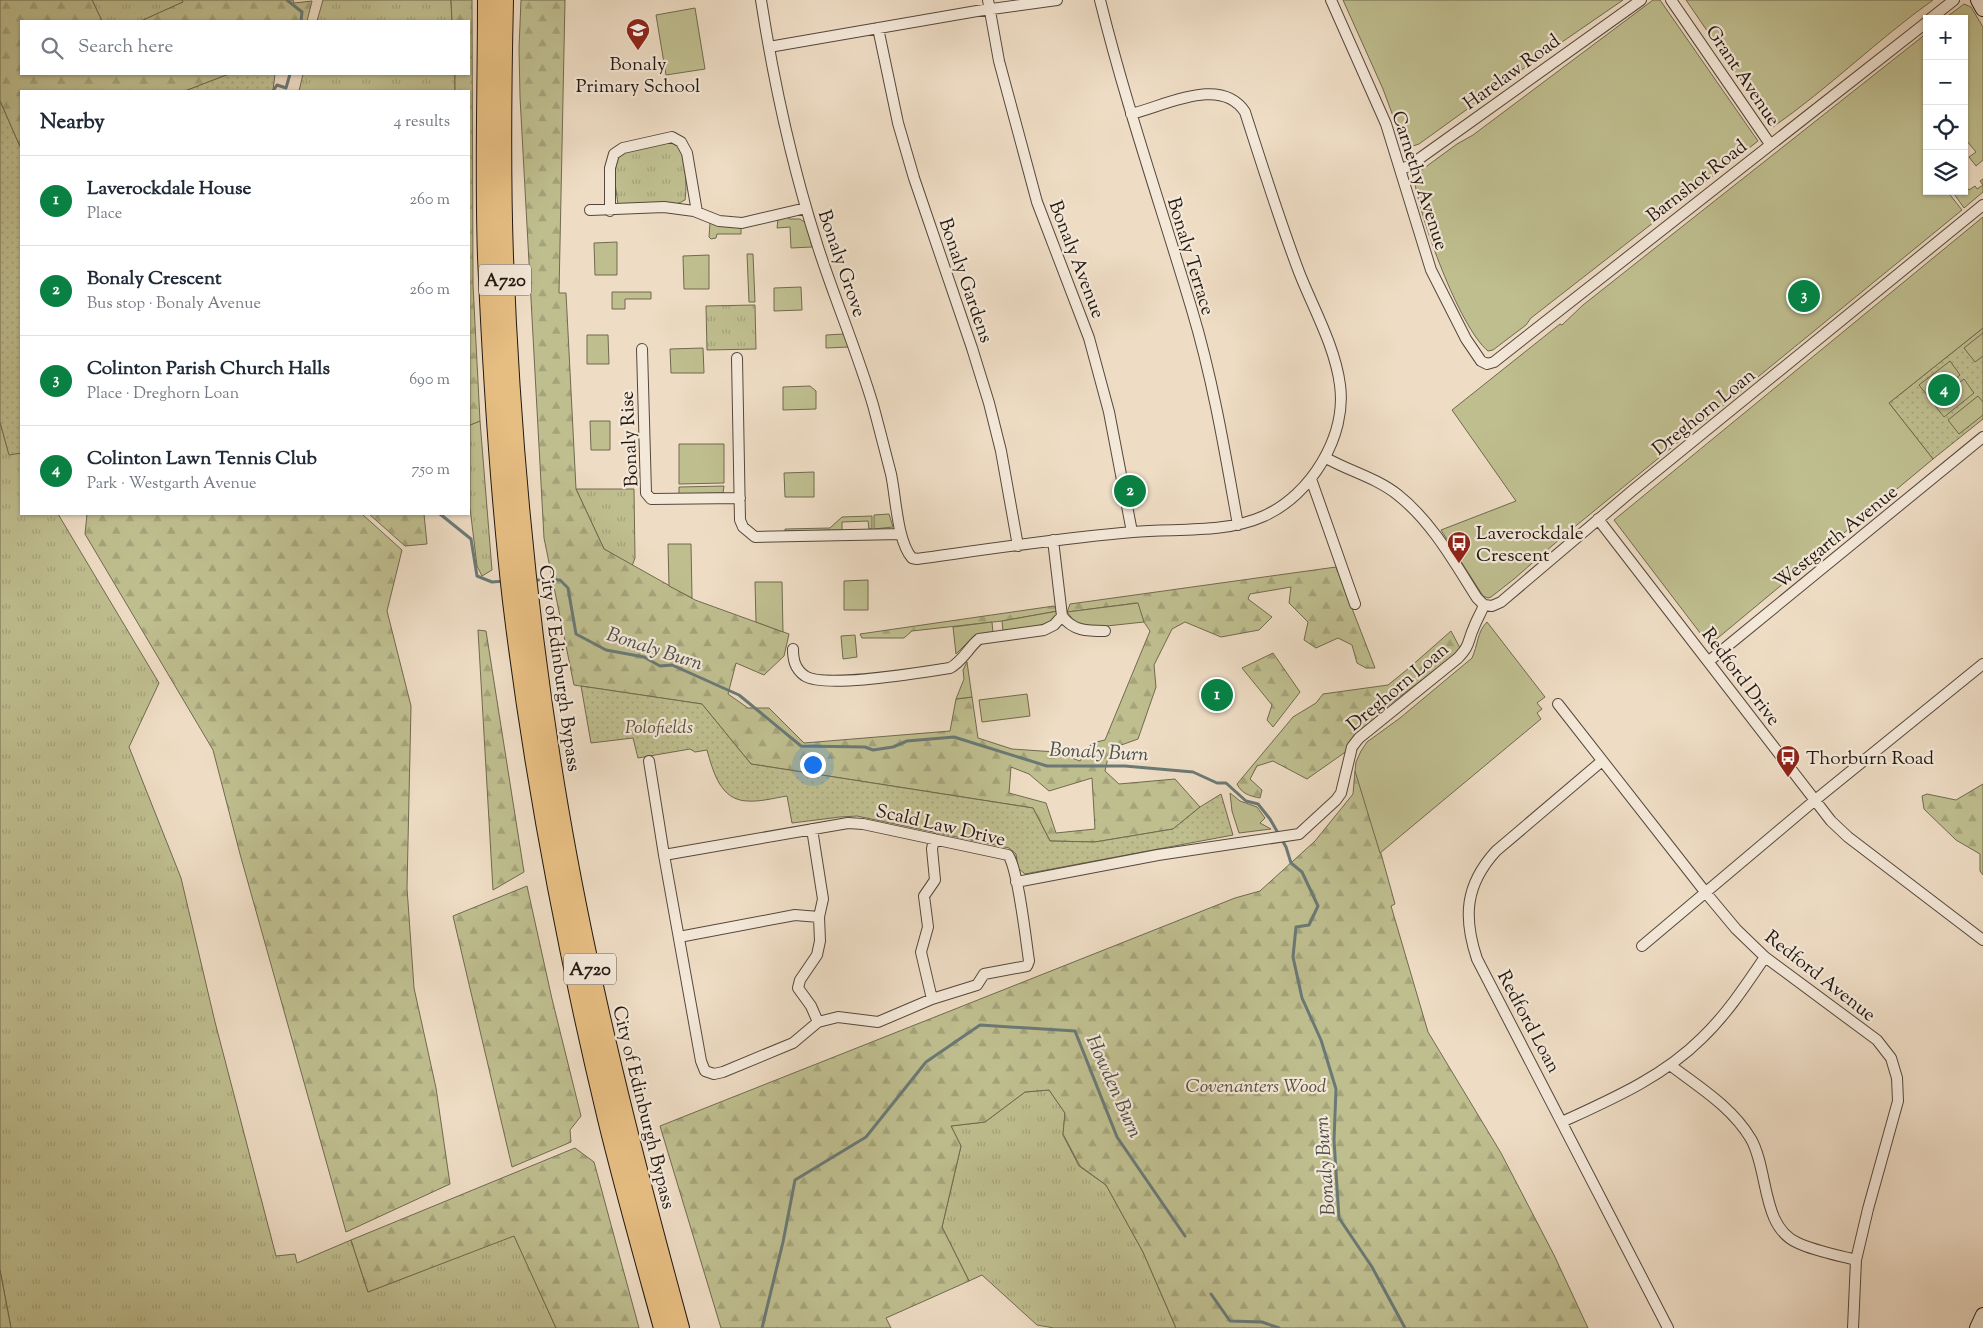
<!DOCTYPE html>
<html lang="en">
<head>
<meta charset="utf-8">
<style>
	:root { --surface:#fff; --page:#f6f6f7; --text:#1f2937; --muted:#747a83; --line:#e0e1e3; --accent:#0b8043 }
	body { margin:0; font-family:"Sorts Mill Goudy",serif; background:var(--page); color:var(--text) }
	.controls { position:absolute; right:15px; top:15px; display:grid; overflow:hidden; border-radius:0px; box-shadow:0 1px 4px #0004 }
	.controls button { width:45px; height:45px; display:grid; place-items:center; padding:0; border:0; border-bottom:1px solid var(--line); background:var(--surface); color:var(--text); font:25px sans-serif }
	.you { position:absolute; left:812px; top:764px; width:18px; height:18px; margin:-12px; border:4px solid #fff; border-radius:50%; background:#1a73e8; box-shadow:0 0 0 8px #1a73e833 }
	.badge { display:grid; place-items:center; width:32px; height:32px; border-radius:50%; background:var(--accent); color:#fff; font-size:16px; font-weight:700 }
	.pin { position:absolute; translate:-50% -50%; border:2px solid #fff; box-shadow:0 1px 5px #0006 }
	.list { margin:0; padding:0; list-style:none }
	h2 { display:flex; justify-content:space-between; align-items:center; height:65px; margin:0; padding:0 20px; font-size:21px }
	h2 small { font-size:16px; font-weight:400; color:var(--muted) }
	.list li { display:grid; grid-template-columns:32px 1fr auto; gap:15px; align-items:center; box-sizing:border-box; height:90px; padding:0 20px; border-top:1px solid var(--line) }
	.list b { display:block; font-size:19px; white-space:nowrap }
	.list p { margin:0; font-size:16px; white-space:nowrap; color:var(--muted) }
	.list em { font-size:16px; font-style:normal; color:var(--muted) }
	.icon { flex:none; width:28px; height:28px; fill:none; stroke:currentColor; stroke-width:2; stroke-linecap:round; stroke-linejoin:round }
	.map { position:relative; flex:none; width:1983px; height:1328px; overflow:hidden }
	.search { position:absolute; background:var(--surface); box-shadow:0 1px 4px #0004; left:20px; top:20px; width:450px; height:55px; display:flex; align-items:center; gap:12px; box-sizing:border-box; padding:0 18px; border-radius:0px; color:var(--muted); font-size:19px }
	.panel { position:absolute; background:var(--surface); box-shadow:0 1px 4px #0004; left:20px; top:90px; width:450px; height:425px; border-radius:0px }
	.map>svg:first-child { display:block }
</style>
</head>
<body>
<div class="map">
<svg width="1983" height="1328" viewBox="0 0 1983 1328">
	<defs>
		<pattern id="grass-tufts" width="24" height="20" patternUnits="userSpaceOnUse" patternTransform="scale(1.25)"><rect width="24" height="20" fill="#bfbe8f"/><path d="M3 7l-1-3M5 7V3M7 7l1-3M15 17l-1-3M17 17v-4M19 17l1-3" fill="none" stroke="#a4a37a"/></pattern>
		<pattern id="forest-firs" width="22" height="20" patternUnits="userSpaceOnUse" patternTransform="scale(1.25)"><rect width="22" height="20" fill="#bfbe8f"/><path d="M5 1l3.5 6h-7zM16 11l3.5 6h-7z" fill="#a4a37a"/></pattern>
		<pattern id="park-dots" width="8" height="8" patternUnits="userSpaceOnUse" patternTransform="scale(1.25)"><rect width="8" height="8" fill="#bfbe8f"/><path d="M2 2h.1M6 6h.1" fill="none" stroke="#a4a37a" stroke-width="1.8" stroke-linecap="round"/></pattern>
	</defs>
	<rect width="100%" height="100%" fill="#eedcc4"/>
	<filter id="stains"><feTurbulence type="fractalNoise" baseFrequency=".004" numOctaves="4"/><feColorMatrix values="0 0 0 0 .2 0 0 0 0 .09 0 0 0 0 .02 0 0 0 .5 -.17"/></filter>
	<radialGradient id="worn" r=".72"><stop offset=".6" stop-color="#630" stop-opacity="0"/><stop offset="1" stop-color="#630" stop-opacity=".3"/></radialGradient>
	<path fill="url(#grass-tufts)" stroke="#706a4f" d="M92,0h90l1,2 -42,19h-39z
		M323,0h128l1,21h-135z
		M303,74h152v17h-156z
		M668,141c3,1 8,2 10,4 8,8 9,44 7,55l-6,3 -9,2 -52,1c-1,-16 -9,-40 3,-53z
		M755,305l1,44 -49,1 -1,-44z
		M480,421l12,149 -10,6 -5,-10 -7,-58v-83z
		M0,422l9,32 12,-1v61h37l101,169 -30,64 52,131 34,144 61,234 19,-2 2,9 54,-23 17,52 146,-57 42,93h-545l-11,-58z
		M576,489h58l1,69 -3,8 -28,-17z
		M1049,1090l16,23 -2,22 16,31 27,19 37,67 33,76h-122l-17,-3 -55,-50 -13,6 -27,-54 19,-81 -10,-20 34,-4 40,-30z"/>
	<path fill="url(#forest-firs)" stroke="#706a4f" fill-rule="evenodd" d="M0,0h92l10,21h-81v53h208l-44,17h-164v58l-21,-48z
		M182,0h111l1,3 18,-2 -5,20h-166l42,-19z
		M451,0h21l1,285 7,136 -10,4 -1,-334h-14v-17h14v-53h-17z
		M521,0h44l-6,293h7l10,196 28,60 91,51 94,34 -5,22 -20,19 -28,-12 -8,31 20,14h21l35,35 146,-12 6,-32 16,-2 6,41 34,11 44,3 24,9 12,-18 13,-3 45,-109 -6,-9 -7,-19 -70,9 3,-8 266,-37 39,101h-9l-9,-5 -5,-18 -14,-7 -22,10 -12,-8 4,-18 -19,-19 2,-16 -41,7 -2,5 24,18 -13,13 -38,7 -36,-15 -13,7 -18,36 2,22 -18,52 -28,10 -5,22 14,13 56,-5 25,28 -27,22 -78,13 -45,-1 -17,-33 -282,-44 -49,-60 -128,-19 -30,-147 -24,-441 -1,-49zM1011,767l18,7 20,17 43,-13 3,51 -39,4 -10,-30 -37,-10z
		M87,514h275l40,36 -15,61 24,95 -4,182 7,100 22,100 14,96 -104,48 -106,-378 -27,-104 -128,-216z
		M369,514h55l3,30 -22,2z
		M1054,606l4,5 -56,10 -90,10 -8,7h-42l-2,-4z
		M478,630l8,1 38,241 -31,18z
		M1451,631l9,17 -12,12 -63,48 -41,45 -37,26 -34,-18 -16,5 -7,13 12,11 -2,8c-10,-2 -18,-4 -23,-14l56,-67 23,-14 7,-9 65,-9 21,-17z
		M1273,653l27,39 -27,35 -6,-7 5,-15 -30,-37z
		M1355,771l15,43 25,90 -4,2 37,126 73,121 53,102 34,73h-412l-33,-76 -37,-67 -26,-19 -17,-32 2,-21 -16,-23 -24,2 -40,30 -34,4 10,20 -19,81 27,54 -83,37 5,10h-170l-61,-202 575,-228 25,-7 55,-50 38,-47z
		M1983,784v91l-3,-4v-17l-24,-14 -32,-31 -2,-13 5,-2 29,6z
		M527,886l25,113 29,117 -11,14 1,12 -59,25 -59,-251z
		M575,1148l19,14 45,166h-83l-42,-92 -146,56 -17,-52z
		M0,1270l11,58h-11z"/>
	<path fill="url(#park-dots)" stroke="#706a4f" d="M229,74h46l-2,17h-88z
		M0,101l21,48v304l-12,2 -9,-33z
		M1983,328v91l-50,40 -44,-56z
		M581,686l121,18 49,60 282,44 17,33 45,1 78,-13 27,-22 21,-13 12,41 -208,39 -7,-6 -2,-14 -7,-6 -152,-32 -17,1 -48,6 -5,-27c-13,2 -27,6 -40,5 -27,-1 -34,-30 -40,-51l-12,2 -5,-3 -52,9 -5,-20 -42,5z"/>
	<path fill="#bfbe8f" stroke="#706a4f" d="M1343,0h280l-103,71 -101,73 -9,3 -7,-4 -20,-54z
		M1653,0h7l98,141 -227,177 -5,7 -33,25 -5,1c-29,-24 -69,-135 -74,-173l2,-4 41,-30 16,-9z
		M1686,0h247c-56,40 -104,88 -160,127z
		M1964,4l7,3 12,20v133l-7,6 -7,-9 7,-5 -10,-12h-2v-121h-20z
		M695,8l10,61 -39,6 -10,-60z
		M1927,33v158h20l15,19 -401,328 -47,41 -23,18 -3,1 -5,-2 -42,-66 75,-29 -64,-91 108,-86 2,1 21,-20z
		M1983,179v13l-19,16 -12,-17h12v-7l5,6 6,-4 2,3 6,-4 -3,-4z
		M788,217l1,2h11l6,4 6,24 -21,1 -1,-21 -13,1 1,-9z
		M1983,217v111l-94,75 44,56 -220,183h-6l-93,-122z
		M710,223l31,3v8h-24l-1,4 -5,1 -2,-2z
		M617,242v33h-22l-1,-32z
		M747,254h6l2,48h-6z
		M709,255v34h-25l-1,-33z
		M801,287l1,23 -28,1v-23z
		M612,292h39v7h-26v10h-13z
		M1983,333v23l-8,6 -11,-14z
		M844,334l5,13 -23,1v-13z
		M587,335h21l1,29h-22z
		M703,348l1,25h-33l-1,-24z
		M1950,361l10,14 -30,24 -11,-14z
		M1964,379l10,14 -30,24 -11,-14z
		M810,386l6,5v18l-33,1v-23z
		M1978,396l5,6v13l-24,19 -11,-14z
		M590,421h20v29h-19z
		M679,444h45v39l-45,1z
		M814,472v25h-29l-1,-24z
		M724,486l-1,7 -44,1v-7z
		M889,514l4,13 -19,2v-14z
		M872,516v13h-3l-1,-8 -26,1v8l-57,1v-2l45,-1 12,-11z
		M668,544h23l1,54 -23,-12z
		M868,580v30h-24v-29z
		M755,582h27l1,50 -27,-10z
		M1138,603l6,19 -47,5 -20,-2 -10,-13z
		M1058,611c-4,17 -40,18 -55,20l-1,-10z
		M992,622l1,11 -18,2 -19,19 -3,-27z
		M1487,622l58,75 -8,6 5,6 -5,4 4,6 -161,134 -25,-82 1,-9 5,-11 6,-9 33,-24 72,-60c6,-13 5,-26 15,-36z
		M855,635l2,22 -14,2 -2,-23z
		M967,662l5,35 -16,2 8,-20 -1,-9z
		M1027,694l3,22 -48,6 -3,-22z
		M1230,793l10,8 17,6 8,11 -5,5 11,6 -32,4 -7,-22z"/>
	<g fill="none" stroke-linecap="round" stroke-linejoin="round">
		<path stroke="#6a7975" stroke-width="3" d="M287,0l15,12 -1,9
			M273,91l4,-6 9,3 4,-14
			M440,514l31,25 6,37 15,6 13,-1
			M534,580h26l8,8 8,46 30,16 38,7 16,9 12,-1 67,30 62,51 64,1 8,3 20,-3 14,-6 47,-4 93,29h78l68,6 24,11h9l20,18 12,3 12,15 16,28 5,16 11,9 16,34 -9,19 -13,2 -3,30 9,41 19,42 15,49 -2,51 5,78 33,49 33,61
			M1211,1294l19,27 32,1 17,6
			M762,1328l21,-86 12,-62 71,-43 60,-75 54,-37 95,6 42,106 68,99"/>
		<g stroke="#54483c" stroke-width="12">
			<path id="street" d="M761,0c13,84 31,166 57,247 17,53 39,104 55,158 6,22 12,46 18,69 5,23 6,67 21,84l5,1c72,-10 144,-21 216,-27 43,-4 91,2 131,-16 47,-21 83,-80 76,-131 -5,-39 -27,-77 -41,-113 -20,-53 -37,-107 -54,-160 -24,-37 -80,-6 -114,2
				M988,0l11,61 38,141 52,136 20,74 23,120
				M1100,0c26,105 61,206 92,310 21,70 33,142 46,215
				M1331,0l55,124 45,146 35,69 15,22 6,3 7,-2 433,-340
				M1671,0l99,144
				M1930,19l24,-19
				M878,28l20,95 16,55 58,170 17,55 12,48 17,95
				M769,47l208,-36 80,-11
				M1401,169l8,-3 232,-166
				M590,210l74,-3 30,4 25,10 23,2 64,-15
				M610,211v-43l4,-14 9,-6 49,-11 9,5 6,11 10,59
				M642,349l4,144 5,6 89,-1
				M737,358l3,162 3,7 12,10 146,-3
				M1326,458c23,13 51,20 72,37 34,27 56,67 79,103l7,7
				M1311,479l44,125
				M1598,519l233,302 17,16 135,103
				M1484,605l8,1 9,-4 132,-112 350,-285
				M1062,616c11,15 25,15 43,15
				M793,649c0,11 2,20 12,27 21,13 117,-4 145,-8 13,-7 18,-20 29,-29l65,-9 10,-5 8,-9 -9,-76
				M1709,661l274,-224
				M1558,704l148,189 30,36 29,28 112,83 14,18 6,20 1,23 -30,108 -12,51 -3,68
				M649,761l15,94 184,-32 15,1 145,31c10,13 18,86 21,106l-2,5 -43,8 -7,11 -45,14 -54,23 -40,-5 -20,5 -25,21 -70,29 -9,2 -9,-3 -4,-10 -37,-206
				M1602,761l-106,90c-31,34 -33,66 -19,108l191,369
				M812,829l11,70 -4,18 1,24 -3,14 -17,25 -2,8 13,18 7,16
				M1016,882l142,-27 141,-21 37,-34 5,-7 11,-46 7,-9 99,-80c13,-14 9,-16 16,-31 3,-8 7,-14 10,-22
				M679,937l116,-22 24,2
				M1642,946l172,-145 169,-137
				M932,999l-11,-47 7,-25 -4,-31 11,-16 -3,-31 2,-10
				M1670,1065c29,22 62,42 81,74 18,32 10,88 47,104 17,8 39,12 58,17
				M1562,1122c50,-23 101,-45 140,-84 25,-24 44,-53 63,-81"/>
		</g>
		<g stroke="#21170f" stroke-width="16">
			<path id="secondary" d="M1978,0l5,9
				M1977,1328l6,-13"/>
		</g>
		<g stroke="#21170f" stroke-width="20">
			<path id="highway" d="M487,0c0,86 -3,171 0,257 5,115 12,230 25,344 21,174 54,347 95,518 17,70 37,140 56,209
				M504,0c-2,86 -3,171 0,257 7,184 24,369 55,551 30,176 74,348 121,520"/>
		</g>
		<use href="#street" stroke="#f4e8d9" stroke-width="10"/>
		<use href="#secondary" stroke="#f4e8d9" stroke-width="14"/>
		<use href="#highway" stroke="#e7be82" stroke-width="18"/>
	</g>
	<defs>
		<g id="school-pin" transform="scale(1.25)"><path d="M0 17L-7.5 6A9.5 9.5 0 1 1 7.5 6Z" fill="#8f2418" stroke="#f4e8d9"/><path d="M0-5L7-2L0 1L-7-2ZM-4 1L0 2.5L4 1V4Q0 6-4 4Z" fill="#fff"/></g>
		<g id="bus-pin" transform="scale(1.25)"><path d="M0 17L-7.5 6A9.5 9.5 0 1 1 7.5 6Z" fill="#8f2418" stroke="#f4e8d9"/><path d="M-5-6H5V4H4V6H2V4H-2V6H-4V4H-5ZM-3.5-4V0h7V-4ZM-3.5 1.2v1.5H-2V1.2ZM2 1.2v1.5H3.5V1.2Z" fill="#fff"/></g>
	</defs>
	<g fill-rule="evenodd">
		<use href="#school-pin" x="638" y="30"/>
		<use href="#bus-pin" x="1459" y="543"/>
		<use href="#bus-pin" x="1788" y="757"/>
	</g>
	<g text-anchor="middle" stroke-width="4.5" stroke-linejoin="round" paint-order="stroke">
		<g fill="#f4e8d9" stroke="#60564c" stroke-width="1">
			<rect x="479" y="264.5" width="52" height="31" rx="4"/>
			<rect x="564" y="953.5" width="52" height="31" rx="4"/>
		</g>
		<g font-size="18" font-weight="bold" fill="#21170f">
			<text x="505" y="286">A720</text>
			<text x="590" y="975">A720</text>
		</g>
		<g font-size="19" fill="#21170f" stroke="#f4e8d9" text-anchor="start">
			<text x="638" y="70" text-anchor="middle">Bonaly<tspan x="638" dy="22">Primary School</tspan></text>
			<text x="1476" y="539">Laverockdale<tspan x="1476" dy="22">Crescent</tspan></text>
			<text x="1806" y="764">Thorburn Road</text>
		</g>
		<g font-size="19" fill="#21170f" stroke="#f4e8d9">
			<text transform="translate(1511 71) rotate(-36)" y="7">Harelaw Road</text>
			<text transform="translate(1744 75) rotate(56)" y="7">Grant Avenue</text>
			<text transform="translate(1421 180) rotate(72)" y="7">Carnethy Avenue</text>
			<text transform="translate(1696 180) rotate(-38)" y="7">Barnshot Road</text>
			<text transform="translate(1192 256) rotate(73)" y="7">Bonaly Terrace</text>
			<text transform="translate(1078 259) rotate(69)" y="7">Bonaly Avenue</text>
			<text transform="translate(843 263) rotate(71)" y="7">Bonaly Grove</text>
			<text transform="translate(967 280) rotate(71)" y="7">Bonaly Gardens</text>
			<text transform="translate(1703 411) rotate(-39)" y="7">Dreghorn Loan</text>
			<text transform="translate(628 439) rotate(-93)" y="7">Bonaly Rise</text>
			<text transform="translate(1835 536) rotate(-39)" y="7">Westgarth Avenue</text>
			<text transform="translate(561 668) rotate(82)" y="7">City of Edinburgh Bypass</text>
			<text transform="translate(1742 676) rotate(53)" y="7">Redford Drive</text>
			<text transform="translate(1397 686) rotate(-40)" y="7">Dreghorn Loan</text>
			<text transform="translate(941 824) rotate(13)" y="7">Scald Law Drive</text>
			<text transform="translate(1821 975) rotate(38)" y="7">Redford Avenue</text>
			<text transform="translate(1530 1021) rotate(62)" y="7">Redford Loan</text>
			<text transform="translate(645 1107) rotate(76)" y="7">City of Edinburgh Bypass</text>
		</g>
		<g font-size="19" font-style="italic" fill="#58513c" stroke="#f4e8d9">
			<text x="659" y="733">Polofields</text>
			<text x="1256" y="1092">Covenanters Wood</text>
		</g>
		<g font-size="20" font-style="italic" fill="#4b504a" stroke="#f4e8d9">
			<text transform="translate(655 648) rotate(18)" y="7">Bonaly Burn</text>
			<text transform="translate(1099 751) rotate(3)" y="7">Bonaly Burn</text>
			<text transform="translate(1115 1086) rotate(66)" y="7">Howden Burn</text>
			<text transform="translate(1324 1166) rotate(-94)" y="7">Bonaly Burn</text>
		</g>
	</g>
	<rect width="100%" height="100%" filter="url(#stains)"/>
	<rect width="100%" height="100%" fill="url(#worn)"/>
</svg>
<div class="controls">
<button>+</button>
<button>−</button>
<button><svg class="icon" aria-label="locate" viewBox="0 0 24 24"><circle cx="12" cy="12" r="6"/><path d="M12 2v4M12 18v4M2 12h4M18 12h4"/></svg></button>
<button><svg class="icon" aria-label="layers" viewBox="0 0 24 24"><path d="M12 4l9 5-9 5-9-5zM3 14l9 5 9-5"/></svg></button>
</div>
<div class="you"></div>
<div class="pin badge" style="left:1217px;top:695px">1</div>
<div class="pin badge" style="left:1130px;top:491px">2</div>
<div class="pin badge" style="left:1804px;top:296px">3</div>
<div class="pin badge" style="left:1944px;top:390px">4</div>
<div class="search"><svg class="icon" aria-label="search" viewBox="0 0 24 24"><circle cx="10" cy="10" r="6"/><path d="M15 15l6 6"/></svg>Search here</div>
<section class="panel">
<h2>Nearby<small>4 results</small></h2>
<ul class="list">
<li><span class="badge">1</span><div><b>Laverockdale House</b><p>Place</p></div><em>260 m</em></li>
<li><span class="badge">2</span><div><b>Bonaly Crescent</b><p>Bus stop · Bonaly Avenue</p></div><em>260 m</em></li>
<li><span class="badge">3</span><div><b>Colinton Parish Church Halls</b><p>Place · Dreghorn Loan</p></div><em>690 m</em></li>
<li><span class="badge">4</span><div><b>Colinton Lawn Tennis Club</b><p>Park · Westgarth Avenue</p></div><em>750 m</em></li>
</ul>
</section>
</div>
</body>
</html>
